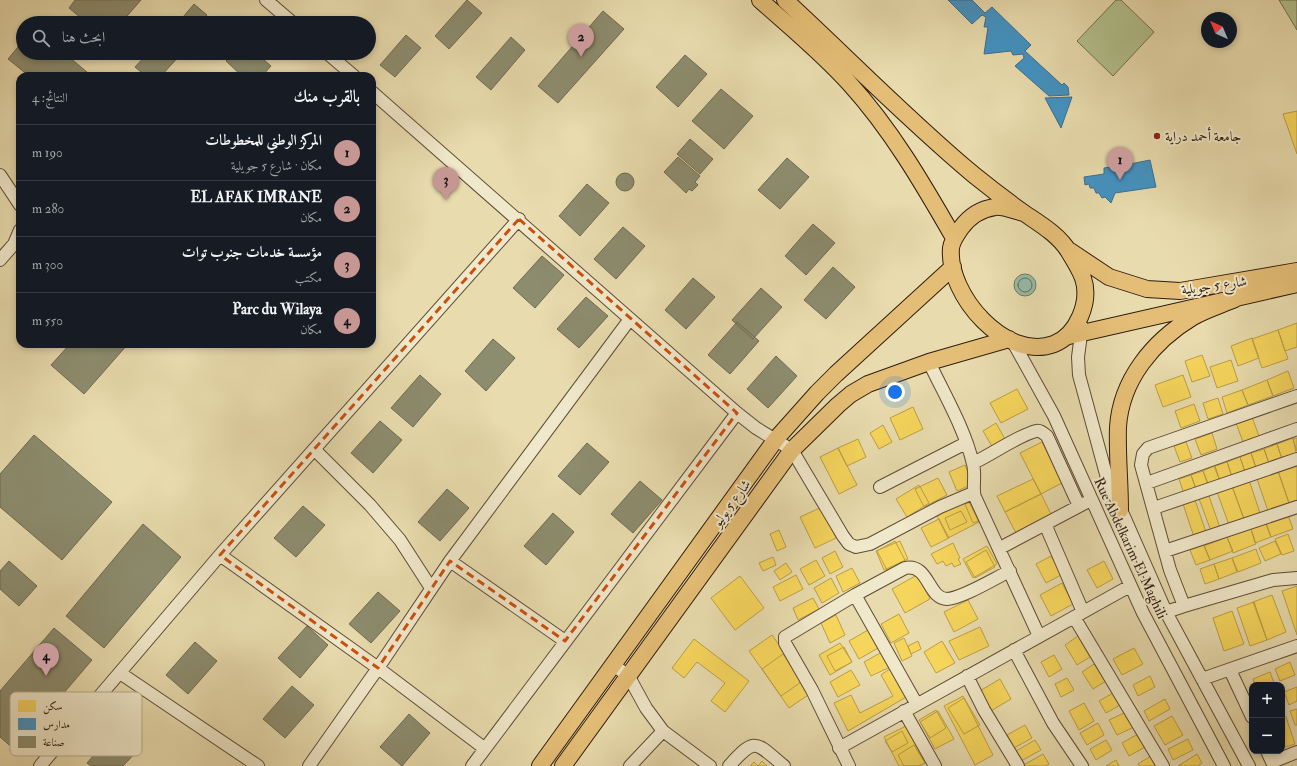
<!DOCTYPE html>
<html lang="ar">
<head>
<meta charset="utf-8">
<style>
	:root { --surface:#171b24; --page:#242831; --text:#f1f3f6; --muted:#9ea1a6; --line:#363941; --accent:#c59692 }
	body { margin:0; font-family:"IM FELL Double Pica",Amiri,serif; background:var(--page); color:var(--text); direction:rtl }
	.controls { position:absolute; right:12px; bottom:12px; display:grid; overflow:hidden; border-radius:8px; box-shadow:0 2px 6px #0003 }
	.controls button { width:36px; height:36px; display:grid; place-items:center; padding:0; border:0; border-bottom:1px solid var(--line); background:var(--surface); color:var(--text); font:20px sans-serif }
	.compass { position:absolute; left:1201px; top:12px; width:36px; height:36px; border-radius:50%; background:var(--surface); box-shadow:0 2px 6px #0003; rotate:316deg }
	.you { position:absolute; left:895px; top:392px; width:14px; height:14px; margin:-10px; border:3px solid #fff; border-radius:50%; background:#1a73e8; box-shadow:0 0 0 6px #1a73e833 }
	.badge { display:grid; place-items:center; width:26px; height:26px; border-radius:50%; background:var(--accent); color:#111; font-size:13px; font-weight:700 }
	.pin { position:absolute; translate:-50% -33px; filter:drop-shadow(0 1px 2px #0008) }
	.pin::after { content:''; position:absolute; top:21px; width:14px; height:12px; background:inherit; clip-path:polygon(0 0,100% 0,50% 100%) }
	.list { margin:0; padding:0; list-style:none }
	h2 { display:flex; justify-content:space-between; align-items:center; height:52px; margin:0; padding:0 16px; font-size:17px }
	h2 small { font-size:13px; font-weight:400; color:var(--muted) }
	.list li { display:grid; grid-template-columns:26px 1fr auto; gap:12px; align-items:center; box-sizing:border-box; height:56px; padding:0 16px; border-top:1px solid var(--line) }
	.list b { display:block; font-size:15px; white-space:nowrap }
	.list p { margin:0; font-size:13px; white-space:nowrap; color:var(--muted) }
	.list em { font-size:13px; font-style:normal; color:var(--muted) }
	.icon { flex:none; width:22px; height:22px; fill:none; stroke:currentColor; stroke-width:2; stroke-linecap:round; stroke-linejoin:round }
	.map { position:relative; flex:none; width:1297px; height:766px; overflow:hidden; direction:ltr }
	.search { position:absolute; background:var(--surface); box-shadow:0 2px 6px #0003; left:16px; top:16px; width:360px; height:44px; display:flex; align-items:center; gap:10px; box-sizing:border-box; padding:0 14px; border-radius:22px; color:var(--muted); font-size:15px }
	.panel { position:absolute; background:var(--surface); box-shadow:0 2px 6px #0003; left:16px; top:72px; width:360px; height:276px; border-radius:12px; direction:rtl }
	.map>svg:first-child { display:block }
</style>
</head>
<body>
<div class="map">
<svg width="1297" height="766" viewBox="0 0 1297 766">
	<rect width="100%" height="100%" fill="#e8dbad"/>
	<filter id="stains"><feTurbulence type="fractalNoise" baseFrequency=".005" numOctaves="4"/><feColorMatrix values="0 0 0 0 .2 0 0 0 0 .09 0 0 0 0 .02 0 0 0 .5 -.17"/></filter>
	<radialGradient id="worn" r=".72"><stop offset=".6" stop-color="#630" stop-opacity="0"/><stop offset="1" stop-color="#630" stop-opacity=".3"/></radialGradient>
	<path fill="#b3c18d" stroke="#726e4e" d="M1116,0h5l33,32 -41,44 -36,-35z
		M1279,0h18v30z"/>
	<path fill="#97bba8" stroke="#6e7b6a" d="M1014 285a11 11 0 1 1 22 0a11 11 0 1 1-22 0Z"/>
	<path fill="#f6d55c" stroke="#bb9e45" d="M1297,111v43l-14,-40z
		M1297,323v24l-12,4 -7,-21z
		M1278,330l10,29 -26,9 -10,-29z
		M1252,338l7,20 -21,8 -7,-20z
		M1202,355l8,21 -18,6 -7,-21z
		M1231,360l7,21 -21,7 -7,-21z
		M1288,371l6,17 -21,8 -6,-16z
		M1183,375l8,22 -28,10 -8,-22z
		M1267,380l6,16 -25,9 -6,-15z
		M1017,389l11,20 -27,14 -11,-20z
		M1242,390l6,15 -21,8 -5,-16z
		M1218,398l5,16 -15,5 -5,-16z
		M1194,404l6,17 -19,7 -6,-17z
		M913,407l10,22 -23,11 -10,-22z
		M1252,417l7,19 -16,6 -7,-19z
		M996,423l10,18 -13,7 -10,-17z
		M883,425l9,17 -13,7 -9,-16z
		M1212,433l5,16 -16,6 -6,-16z
		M1293,438l4,19 -14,5 -6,-18z
		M1297,438v13l-4,-12z
		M858,439l8,18 -19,9 -9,-18z
		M1042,442l20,41 -21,11 -21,-41z
		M1186,442l6,16 -12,4 -6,-16z
		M1277,444l6,18 -13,4 -6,-17z
		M838,448l19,37 -18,9 -19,-37z
		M1264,449l6,17 -13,5 -6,-18z
		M1251,453l6,17 -11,5 -6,-18z
		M1240,457l6,18 -13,4 -6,-17z
		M1227,462l6,18 -12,4 -6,-18z
		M965,465l8,19 -16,7 -8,-19z
		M1297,465v35l-8,3 -11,-32z
		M1214,466l7,18 -11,4 -7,-17z
		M1203,471l6,17 -12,4 -6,-17z
		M1278,471l11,32 -21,8 -11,-32z
		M1191,475l6,17 -12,5 -6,-18z
		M938,478l9,17 -23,12 -9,-18z
		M1033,479l8,15 -36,18 -8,-16z
		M1249,480l11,33 -16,6 -12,-33z
		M919,485l10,18 -22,14 -11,-18z
		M1232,486l12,33 -15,6 -12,-33z
		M1041,494l11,22 -36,17 -11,-21z
		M1209,496l11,32 -9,3 -12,-32z
		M968,500l11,22 -31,16 -11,-22z
		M975,500l8,19 -10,4 -8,-19z
		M1195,500l11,32 -12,5 -11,-33z
		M822,507l14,31 -21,10 -15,-31z
		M961,511l6,11 -17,8 -5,-12z
		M1288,515l5,14 -22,8 -5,-13z
		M939,519l10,19 -18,9 -10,-19z
		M1266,523l5,14 -16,6 -4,-14z
		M1251,529l5,15 -23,9 -6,-16z
		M779,530l7,17 -9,4 -7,-17z
		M1288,534l6,17 -12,4 -7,-16z
		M1227,537l6,14 -23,9 -6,-14z
		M895,541l11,21 -18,10 -11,-21z
		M900,541l8,18 -24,11 -8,-19z
		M1275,541l6,13 -16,7 -6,-13z
		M953,543l7,15 -2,1 3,5 -7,3 -2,-4 -6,3 -3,-5 -6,3 -6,-10z
		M1204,545l6,15 -14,5 -6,-15z
		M987,546l10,18 -24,14 -10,-19z
		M1256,549l5,14 -23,9 -6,-14z
		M986,550l9,17 -20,11 -9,-16z
		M835,551l8,16 -13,7 -8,-16z
		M1051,556l10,19 -15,8 -10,-19z
		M773,557l3,8 -13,6 -4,-8z
		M1232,558l5,14 -18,7 -5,-15z
		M816,560l9,16 -16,9 -9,-16z
		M1104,561l9,18 -16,9 -10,-18z
		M786,563l6,9 -12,8 -6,-9z
		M1214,564l5,15 -14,5 -5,-15z
		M852,568l8,15 -17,9 -7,-16z
		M796,575l7,14 -23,12 -7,-14z
		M917,575l13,24 -25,14 -13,-24z
		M740,576l24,32 -29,22 -24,-32z
		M831,578l8,15 -17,10 -8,-15z
		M1062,583l11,21 -22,12 -11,-21z
		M1297,586v49l-15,-44z
		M1272,595l14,37 -19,8 -14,-38z
		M813,598l6,11 -21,11 -5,-12z
		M968,600l10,19 -24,13 -10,-20z
		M1254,602l13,38 -17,6 -13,-38z
		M1232,611l12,33 -20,7 -11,-33z
		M899,614l10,19 -18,10 -10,-19z
		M836,615l9,20 -15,8 -9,-20z
		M980,627l9,19 -30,14 -10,-19z
		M868,630l10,18 -19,11 -10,-18z
		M772,635l32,45 -23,16 -32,-45z
		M1078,636l12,21 -13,8 -12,-20z
		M904,638l8,18 -10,5 -8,-18z
		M694,639l55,42 -24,31 -14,-11 14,-18 -28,-21 -13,16 -12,-10z
		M918,641l3,8 -10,5 -3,-8z
		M942,641l13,22 -19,10 -12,-21z
		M840,643l12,19 -22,13 -11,-20z
		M844,647l8,15 -17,9 -8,-15z
		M1134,648l9,16 -21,11 -9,-16z
		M882,652l8,15 -19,9 -7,-14z
		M783,654l28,39 -22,15 -27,-39z
		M1054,655l8,14 -13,8 -8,-15z
		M1290,662l5,13 -15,6 -5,-12z
		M1094,664l12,17 -13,8 -11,-17z
		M891,668l17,28 -60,35 -14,-28 17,-8 9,18 33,-17 -12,-21z
		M851,670l9,15 -22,12 -8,-15z
		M1270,672l4,11 -6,2h-13l-2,-6z
		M1150,676l5,11 -17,9 -5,-11z
		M1067,678l7,12 -13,7 -6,-13z
		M1000,679l11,20 -22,13 -11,-20z
		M1297,687v14l-8,4 -5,-13z
		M1113,693l7,12 -14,8 -7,-12z
		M963,696l30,59 -18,10 -31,-59z
		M964,698l16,27 -16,9 -16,-26z
		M1165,699l5,10 -21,12 -5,-10z
		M1084,703l10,18 -15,9 -10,-19z
		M1297,709v16h-2l-5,-14z
		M936,710l10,18 -16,10 -11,-18z
		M938,711l16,28 -19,10 -15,-27z
		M1126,712l8,15 -17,8 -8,-15z
		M1172,716l11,19 -18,10 -11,-19z
		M1286,717l9,27 -13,4v-30z
		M1098,723l6,12 -17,10 -7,-12z
		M908,725l18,37 -7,4h-20l-15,-29z
		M1025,725l7,13 -18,10 -7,-13z
		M902,731l6,12 -16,9 -7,-11z
		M1138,734l7,13 -16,9 -7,-13z
		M1188,739l5,11 -20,10 -5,-11z
		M1035,740l6,10 -20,11 -5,-10z
		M1106,740l6,10 -16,10 -6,-11z
		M914,745l11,18 -6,3h-15l-6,-11z
		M1043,754l6,10 -3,2h-24z
		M1197,754l5,9 -4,3h-20z
		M1151,756l6,10h-18l-1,-2z
		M1116,760l3,6h-13z
		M762,761l5,5h-17l4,-4 4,4z"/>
	<path fill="#4393c3" stroke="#3d6f8d" d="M948,0h24l13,13 7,-6 39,38 -6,6 37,34 2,-2 4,4 1,8 -20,1 -34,-30 9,-8 -1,-4 -10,1 -2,-4 -27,3 4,-27h-4l2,-10 -4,-2 -10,9z
		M1072,97l-11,31 -16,-30z
		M1129,158l1,6 20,-4 6,27 -41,6 -4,10 -6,-6 -3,1 -3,-5h-3l-2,-5h-4l-1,-4 -4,1 -1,-8 20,-3v-6l7,-1 -1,-5z"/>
	<path fill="#8c8c6e" stroke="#706a51" d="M75,0h66l-20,23h-34l-18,-15z
		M467,0l15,13 -33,36 -14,-13z
		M194,4l13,11 -7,8h-22z
		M603,11l21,18 -66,74 -20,-17z
		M406,35l15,13 -26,29 -15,-12z
		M511,37l14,13 -34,40 -15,-13z
		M23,41v12h41l23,19 -4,4h-54l-21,-17z
		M148,53h34l-21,23h-15l-11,-9z
		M233,53h23l15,13 -9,10h-20l-16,-15z
		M685,55l22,19 -29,33 -22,-20z
		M721,89l32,27 -29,33 -32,-28z
		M690,139l23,20 -13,15 -23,-20z
		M678,157l22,19 -5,6 3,3 -6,6 -3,-2 -3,4 -22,-21z
		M787,158l22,19 -29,32 -22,-19z
		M616 182a9 9 0 1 1 18 0a9 9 0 1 1-18 0Z
		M587,184l22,19 -29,33 -21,-20z
		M813,224l22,19 -29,32 -21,-19z
		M623,227l22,19 -29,33 -22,-20z
		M542,256l22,19 -29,33 -22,-20z
		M833,267l22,20 -29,32 -22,-19z
		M693,278l22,19 -29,32 -21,-19z
		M761,288l21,19 -29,32 -21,-19z
		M586,297l22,19 -29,32 -22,-19z
		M737,322l22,19 -29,33 -22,-19z
		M493,339l22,19 -29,33 -21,-20z
		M70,344h58l-44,50 -33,-29z
		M776,356l21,20 -29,32 -21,-19z
		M420,375l21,19 -28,33 -22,-19z
		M380,421l22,19 -29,33 -22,-20z
		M34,435l78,67 -50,58 -62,-53v-33z
		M587,443l22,19 -29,33 -22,-19z
		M640,481l22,19 -29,33 -22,-19z
		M447,489l22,19 -29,33 -22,-19z
		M303,506l22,19 -29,32 -22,-19z
		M553,513l21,19 -28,33 -22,-19z
		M143,524l38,33 -77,91 -38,-32z
		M9,561l28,25 -18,20 -19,-17v-18z
		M378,592l22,19 -29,32 -22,-19z
		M307,626l21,19 -28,33 -22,-20z
		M54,628l38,32 -77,90 -15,-13v-46z
		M195,642l22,19 -29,33 -22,-19z
		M292,686l22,19 -29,33 -22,-19z
		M409,714l21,19 -28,33 -22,-19z
		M116,730l22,20 -15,16h-32l-4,-3z"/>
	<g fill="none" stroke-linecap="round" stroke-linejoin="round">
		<path stroke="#646c5b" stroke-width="1" d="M1018 285a7 7 0 1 1 14 0a7 7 0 1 1-14 0Z"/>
		<g stroke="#5e4c36" stroke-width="14">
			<path id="minor" d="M266,0l27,23
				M327,53l27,23
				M372,92l365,321 19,15 36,22 51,86 6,8 7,3 14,-3 70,-37 33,-14
				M0,175l20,30
				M0,260l14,-16 6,-14
				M1082,327l-4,30 1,18 28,103 59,134 83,154
				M1013,342l41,74 89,197 81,153
				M929,362c15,32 36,67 44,102 3,11 -1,26 2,33l64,139
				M314,449l56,56 30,35 31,48
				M973,463c18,-8 46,-28 63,-32 4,-1 7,2 11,5l32,70
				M1147,483l150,-54
				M880,487l86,-44
				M1154,508l143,-49
				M1045,524l38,88
				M1000,548l85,-45
				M1165,551l132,-44
				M220,555l158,113 106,80
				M450,561l115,80
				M855,595l61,108
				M1184,606l89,-26 24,-2
				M1166,612l18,-6 -14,-36 -29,-105 2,-11 5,-6 149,-52
				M1074,617l89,149
				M1014,650l39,73 29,43
				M614,665l15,12 17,31 17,23 47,35
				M1230,670l22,47
				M120,673l138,93
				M967,676l17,34 34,56
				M1202,679l95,-33
				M904,711l31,55
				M839,748l291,-162
				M1267,751l5,11 25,-10
				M40,766l180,-211 299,-336
				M309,766l69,-98 72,-107 180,-242
				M472,766l265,-353
				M630,766l33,-35
				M729,766c27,-30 26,-24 55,0
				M849,766l-37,-76 -27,-47v-6l70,-42 50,-27c24,-5 23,31 42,31 16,-1 48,-21 63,-28"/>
		</g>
		<g stroke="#301c0e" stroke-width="18">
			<path id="major" d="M760,0c30,27 61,52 89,83 42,46 74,101 105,155
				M785,0c63,58 123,120 189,175 16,13 33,26 50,38 16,11 35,22 45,39 5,8 11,18 14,26 8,24 -6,57 -29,66 -48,18 -107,-49 -103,-96 1,-8 6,-14 10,-20 8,-11 20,-19 34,-21 8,-1 20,4 29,6
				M1070,251l39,26 38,12 33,2 117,-20
				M1069,336l228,-52
				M1120,510c0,-28 -3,-56 -2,-83 3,-47 35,-86 75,-110 12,-7 28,-12 42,-18
				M540,766l236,-327 41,-46 19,-19 117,-107
				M563,766l229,-316 46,-45 13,-11 17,-10 61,-22 80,-23"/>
		</g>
		<use href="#minor" stroke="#f0e8ca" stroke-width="12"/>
		<use href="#major" stroke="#e4be76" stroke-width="16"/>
	</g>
	<path fill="none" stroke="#cc500c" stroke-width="3" stroke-dasharray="8 5" stroke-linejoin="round" d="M519,219l218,194 -172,228 -115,-80 -72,107 -158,-113z"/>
	<circle fill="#8f2418" stroke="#f0e8ca" stroke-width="1.5" cx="1157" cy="136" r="4"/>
	<g text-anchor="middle" stroke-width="4" stroke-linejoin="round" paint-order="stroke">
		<g font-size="14" fill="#301c0e" stroke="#f0e8ca" text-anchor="start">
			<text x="1165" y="141">جامعة أحمد دراية</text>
		</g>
		<g font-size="14" fill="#301c0e" stroke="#f0e8ca">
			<text transform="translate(1214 285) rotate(-8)" y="5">شارع 5 جويلية</text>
			<text transform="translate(731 503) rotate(-54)" y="5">شارع 5 يوليو</text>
			<text transform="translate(1131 548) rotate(65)" y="5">Rue Abdelkarim El Maghili</text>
		</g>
	</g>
	<rect x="10" y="692" width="132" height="64" rx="6" fill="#f0e8ca" stroke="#b6ab92" stroke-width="1"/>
	<rect x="18" y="700" width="18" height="12" fill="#f6d55c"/>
	<rect x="18" y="718" width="18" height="12" fill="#4393c3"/>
	<rect x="18" y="736" width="18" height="12" fill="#8c8c6e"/>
	<g font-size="11" fill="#301c0e">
		<text x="43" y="710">سكن</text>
		<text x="43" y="728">مدارس</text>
		<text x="43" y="746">صناعة</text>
	</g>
	<rect width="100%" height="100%" filter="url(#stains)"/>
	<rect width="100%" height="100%" fill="url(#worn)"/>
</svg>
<div class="controls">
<button>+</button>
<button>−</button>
</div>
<svg class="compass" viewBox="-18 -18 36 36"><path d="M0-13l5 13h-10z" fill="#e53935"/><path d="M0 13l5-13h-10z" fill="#9ea1a6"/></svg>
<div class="you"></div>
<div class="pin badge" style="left:1120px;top:180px">1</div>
<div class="pin badge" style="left:581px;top:57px">2</div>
<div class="pin badge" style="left:446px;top:200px">3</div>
<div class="pin badge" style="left:46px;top:676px">4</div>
<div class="search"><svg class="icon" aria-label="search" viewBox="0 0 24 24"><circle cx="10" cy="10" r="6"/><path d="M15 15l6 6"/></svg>ابحث هنا</div>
<section class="panel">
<h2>بالقرب منك<small>النتائج: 4</small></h2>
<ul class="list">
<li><span class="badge">1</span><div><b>المركز الوطني للمخطوطات</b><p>مكان · شارع 5 جويلية</p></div><em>190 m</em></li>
<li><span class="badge">2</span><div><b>EL AFAK IMRANE</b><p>مكان</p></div><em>280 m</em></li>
<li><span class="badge">3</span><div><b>مؤسسة خدمات جنوب توات</b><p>مكتب</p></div><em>300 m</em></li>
<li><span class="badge">4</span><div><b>Parc du Wilaya</b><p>مكان</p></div><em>550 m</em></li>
</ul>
</section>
</div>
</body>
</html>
